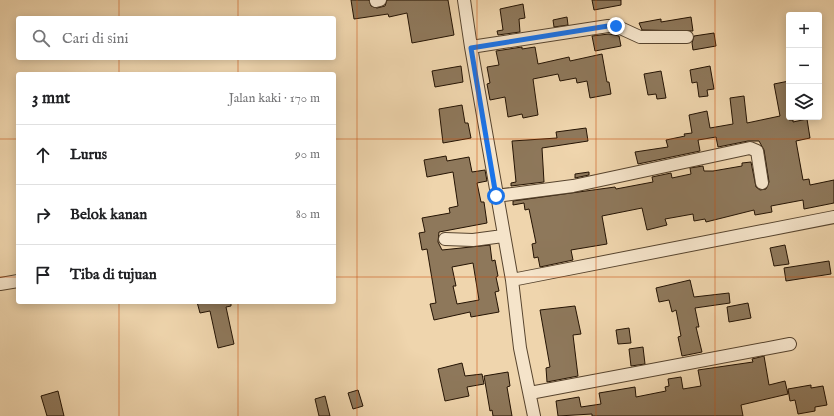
<!DOCTYPE html>
<html lang="id">
<head>
<meta charset="utf-8">
<style>
	:root { --surface:#fff; --page:#f6f6f6; --text:#202124; --muted:#757577; --line:#e0e0e0 }
	body { margin:0; font-family:"IM FELL English",serif; background:var(--page); color:var(--text) }
	.controls { position:absolute; right:12px; top:12px; display:grid; overflow:hidden; border-radius:4px; box-shadow:0 2px 10px #0003 }
	.controls button { width:36px; height:36px; display:grid; place-items:center; padding:0; border:0; border-bottom:1px solid var(--line); background:var(--surface); color:var(--text); font:20px sans-serif }
	.stop { position:absolute; width:12px; height:12px; margin:-9px; border:3px solid #1a73e8; border-radius:50%; background:#fff }
	.stop.end { background:#1a73e8; border-color:#fff; box-shadow:0 1px 4px #0008 }
	.list { margin:0; padding:0; list-style:none }
	h2 { display:flex; justify-content:space-between; align-items:center; height:52px; margin:0; padding:0 16px; font-size:17px }
	h2 small { font-size:13px; font-weight:400; color:var(--muted) }
	.list li { display:grid; grid-template-columns:26px 1fr auto; gap:12px; align-items:center; box-sizing:border-box; height:60px; padding:0 16px; border-top:1px solid var(--line) }
	.list b { display:block; font-size:15px; white-space:nowrap }
	.list em { font-size:13px; font-style:normal; color:var(--muted) }
	.icon { flex:none; width:22px; height:22px; fill:none; stroke:currentColor; stroke-width:2; stroke-linecap:round; stroke-linejoin:round }
	.map { position:relative; flex:none; width:834px; height:416px; overflow:hidden }
	.search { position:absolute; background:var(--surface); box-shadow:0 2px 10px #0003; left:16px; top:16px; width:320px; height:44px; display:flex; align-items:center; gap:10px; box-sizing:border-box; padding:0 14px; border-radius:4px; color:var(--muted); font-size:15px }
	.panel { position:absolute; background:var(--surface); box-shadow:0 2px 10px #0003; left:16px; top:72px; width:320px; height:232px; border-radius:4px }
	.map>svg:first-child { display:block }
</style>
</head>
<body>
<div class="map">
<svg width="834" height="416" viewBox="0 0 834 416">
	<rect width="100%" height="100%" fill="#efd5ad"/>
	<filter id="stains"><feTurbulence type="fractalNoise" baseFrequency=".005" numOctaves="4"/><feColorMatrix values="0 0 0 0 .2 0 0 0 0 .09 0 0 0 0 .02 0 0 0 .5 -.17"/></filter>
	<radialGradient id="worn" r=".72"><stop offset=".6" stop-color="#630" stop-opacity="0"/><stop offset="1" stop-color="#630" stop-opacity=".3"/></radialGradient>
	<path fill="#8e785b" stroke="#241303" fill-rule="evenodd" d="M351,0h18l2,6 6,2 8,-2 2,-6h61l6,35 -42,8 -5,-30 -18,4 -1,-3 -34,5z
		M592,0h29v5l-27,5z
		M523,4l2,14 -6,1 1,13 -22,3 -1,-4 6,-1 -3,-21z
		M567,17l1,8 -14,2 -1,-7z
		M691,17l2,14h-2l-49,-1 -3,-7 22,-4v3z
		M714,33l2,13 -23,4 -1,-7 2,-7z
		M609,34l10,2 2,10 -26,5 -3,-15z
		M522,47v2l13,-2 3,17 31,-7 1,4 32,-7 5,28h2l2,12 -21,4 -3,-17 -10,2 -1,-5 -16,3 -2,-7 -25,5 5,36 -15,3 -1,-4 -14,3 -3,-20 -15,3 -3,-16 3,-1 -3,-16 12,-2 -3,-14z
		M461,66l2,16 -28,5 -3,-16z
		M710,66l4,23 -7,1 1,6 -9,1 -2,-15 -5,1 -2,-13z
		M661,71l5,27 -9,1 -1,-5 -8,1 -4,-21z
		M789,81v39h4v2l14,-3 3,19 -14,3 7,39 6,-1 1,6 24,-5v23l-30,6 -1,-9 -32,6 1,6 -17,3 -1,-5 -48,12 -1,-3 -11,2 -1,-7 -28,5 2,6 -20,5 -5,-22 -40,8 5,28 -36,6 2,10 -33,7 -2,-10 -4,1 -2,-14 4,-1 -7,-34 -4,1 -1,-7 -11,2v-4l102,-14 1,2 37,-7 -1,-5 19,-4 1,5 19,-4 -1,-6 13,-2 1,5h9l29,-5v-3l9,-1 5,25 4,3 6,-1 3,-7 -5,-32 -5,-9h-11l-30,6 -2,-10 -18,3 2,11 -62,13 -3,-12 33,-5 -2,-7 19,-4 -1,-2 8,-1 -3,-18 18,-4 3,17 23,-4 -3,-26 14,-2 3,27 33,-7 -6,-32z
		M462,105l3,18h3l3,15 -28,5 -4,-34z
		M586,128l2,13 -46,7 2,34 -33,4v-3l5,-1 -4,-41 45,-3 -1,-6z
		M446,156l1,5 22,-4 3,15 13,-2 2,11 -10,2 4,19h3l3,21 -48,9 -1,10 4,8 48,-5 2,16 3,-1 3,16 -2,1 3,14 -4,1 4,20 -28,5 -1,-5 -36,8 -4,-16 6,-1 -9,-54 -5,1 -3,-17 6,-1 -3,-14 28,-5 -1,-5 9,-2 -5,-34 -26,5 -3,-17zM473,263l6,37 -22,4 -4,-18h3l-4,-19z
		M589,172v3l-14,3v-4z
		M785,245l4,19 -15,2 -4,-18z
		M829,261l2,13 -45,7 -2,-13z
		M690,280l4,17 35,-4 1,10 -35,5 4,19h-3l6,25 -20,4 -4,-19 3,-1 -5,-26 -4,2 -3,-12 -10,2 -3,-14z
		M197,302h34v4l-5,1 8,37 -16,4 -8,-37 -10,2z
		M748,303l3,15 -22,4 -2,-15z
		M575,306l6,28 -8,1 5,41 -31,6 -1,-14 4,-1 -10,-57z
		M629,328l2,15 -13,1 -2,-14z
		M643,347l2,17 -14,2 -2,-17z
		M764,356l5,29 16,-4 3,13 -47,11 2,11h-151v-2l-34,2 -2,-15 23,-4 2,10 20,-3 -2,-11 36,-6 1,10 30,-6 -1,-4 4,-1 -1,-7 13,-2 2,12 18,-3 -3,-16 55,-8 -1,-3z
		M462,363l3,13 17,-2 2,10 -17,3 2,9 -24,5 -7,-32z
		M508,372l2,14 -3,1 5,29h-19l-1,-6 -2,1 -6,-35z
		M811,385v3l12,-2 4,19 -12,2v4l-17,3 -3,-14 -5,1 -2,-12z
		M358,390l5,16 -10,3 -5,-16z
		M58,391l6,25h-17l-6,-20z
		M325,396l5,20h-11l-4,-17z"/>
	<g fill="none" stroke-linecap="round" stroke-linejoin="round">
		<g stroke="#57442e" stroke-width="14">
			<path id="street" d="M464,0l7,47 41,233 8,68 14,68
				M376,1l4,-1
				M471,47l137,-21h8l24,11h47
				M496,196l77,-10 177,-38 7,3 5,32
				M445,239l28,1 30,-4
				M512,280l322,-63
				M0,284l18,-3
				M530,393l260,-49"/>
		</g>
		<use href="#street" stroke="#f5e4ca" stroke-width="12"/>
	</g>
	<g fill="none" stroke-linecap="round" stroke-linejoin="round">
		<path stroke="#1a73e8" stroke-width="5" d="M496,196l-25,-148 137,-22h8"/>
	</g>
	<path fill="none" stroke="#cb4e0b" stroke-width="1" stroke-opacity="0.55" d="M119,0v18M238,0v18M357,0v416M477,0v416M596,0v416M715,0v416M119,58v16M238,58v16M0,139h18M334,139h500M0,277h18M334,277h500M119,302v114M238,302v114"/>
	<rect width="100%" height="100%" filter="url(#stains)"/>
	<rect width="100%" height="100%" fill="url(#worn)"/>
</svg>
<div class="controls">
<button>+</button>
<button>−</button>
<button><svg class="icon" aria-label="layers" viewBox="0 0 24 24"><path d="M12 4l9 5-9 5-9-5zM3 14l9 5 9-5"/></svg></button>
</div>
<div class="stop" style="left:496px;top:196px"></div>
<div class="stop end" style="left:616px;top:26px"></div>
<div class="search"><svg class="icon" aria-label="search" viewBox="0 0 24 24"><circle cx="10" cy="10" r="6"/><path d="M15 15l6 6"/></svg>Cari di sini</div>
<section class="panel">
<h2>3 mnt<small>Jalan kaki · 170 m</small></h2>
<ul class="list">
<li><svg class="icon" aria-label="ahead" viewBox="0 0 24 24"><path d="M12 20V5M6 11l6-6 6 6"/></svg><div><b>Lurus</b></div><em>90 m</em></li>
<li><svg class="icon" aria-label="right" viewBox="0 0 24 24"><path d="M7 20v-9h11M14 6l5 5-5 5"/></svg><div><b>Belok kanan</b></div><em>80 m</em></li>
<li><svg class="icon" aria-label="arrive" viewBox="0 0 24 24"><path d="M6 21V4h12l-3 4 3 4H6"/></svg><div><b>Tiba di tujuan</b></div></li>
</ul>
</section>
</div>
</body>
</html>
